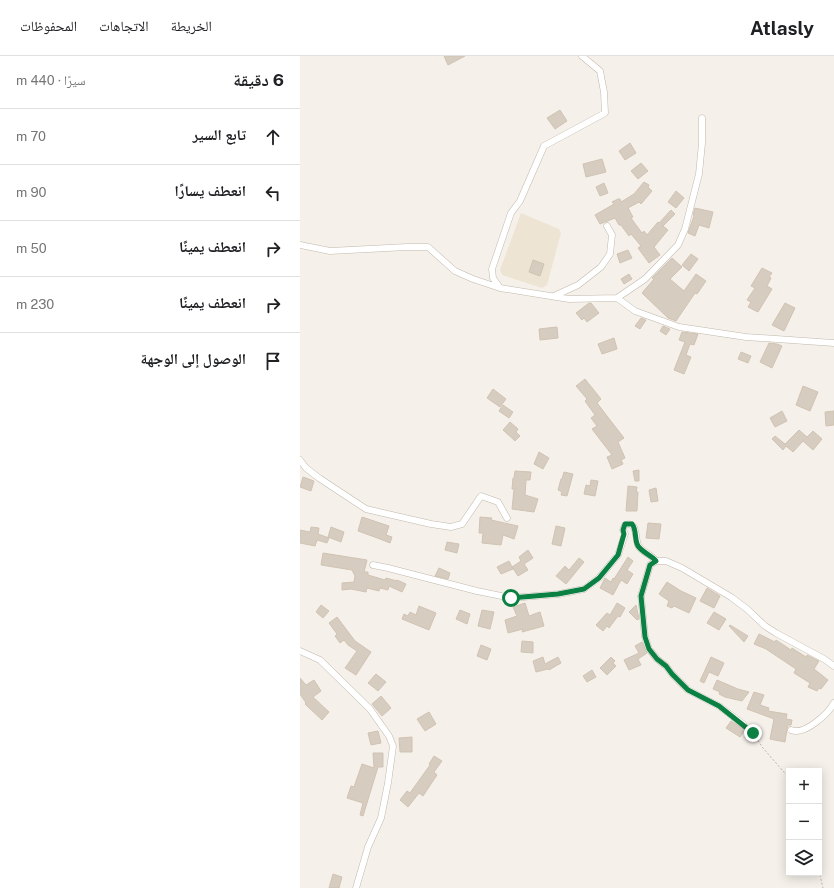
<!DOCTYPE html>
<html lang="ar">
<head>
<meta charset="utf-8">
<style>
	:root { --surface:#fff; --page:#f2f2f2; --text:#202124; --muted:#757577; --line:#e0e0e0 }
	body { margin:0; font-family:"Public Sans","Noto Naskh Arabic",sans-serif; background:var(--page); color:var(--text); direction:rtl }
	.controls { position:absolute; right:12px; bottom:12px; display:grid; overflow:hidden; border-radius:0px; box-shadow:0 2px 10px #0003 }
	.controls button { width:36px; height:36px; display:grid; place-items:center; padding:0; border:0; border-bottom:1px solid var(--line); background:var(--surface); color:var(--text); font:20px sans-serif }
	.stop { position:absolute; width:12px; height:12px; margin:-9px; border:3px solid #0b8043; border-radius:50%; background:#fff }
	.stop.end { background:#0b8043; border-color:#fff; box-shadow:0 1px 4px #0008 }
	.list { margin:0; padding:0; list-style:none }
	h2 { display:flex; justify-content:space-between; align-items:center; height:52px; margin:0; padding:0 16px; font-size:17px }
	h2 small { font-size:13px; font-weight:400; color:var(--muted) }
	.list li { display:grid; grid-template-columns:26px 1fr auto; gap:12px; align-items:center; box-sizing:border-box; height:56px; padding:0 16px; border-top:1px solid var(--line) }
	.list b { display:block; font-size:15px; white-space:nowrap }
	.list em { font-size:13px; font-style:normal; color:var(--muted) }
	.icon { flex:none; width:22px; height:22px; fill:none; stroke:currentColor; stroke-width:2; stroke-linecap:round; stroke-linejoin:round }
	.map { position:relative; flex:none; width:534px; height:832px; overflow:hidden; direction:ltr }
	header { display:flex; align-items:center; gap:24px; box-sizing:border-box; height:56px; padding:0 20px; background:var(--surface); border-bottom:1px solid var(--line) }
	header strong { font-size:19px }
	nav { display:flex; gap:22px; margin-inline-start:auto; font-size:14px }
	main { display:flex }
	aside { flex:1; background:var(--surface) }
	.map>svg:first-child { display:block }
</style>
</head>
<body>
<header>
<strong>Atlasly</strong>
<nav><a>الخريطة</a><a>الاتجاهات</a><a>المحفوظات</a></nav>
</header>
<main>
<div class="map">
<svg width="534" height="832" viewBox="0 0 534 832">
	<rect width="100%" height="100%" fill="#f5f1ea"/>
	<path fill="#ede4d4" d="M221,157l38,16 2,4 -14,52 -5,3 -40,-13 -2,-5z"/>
	<path fill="#d6ccbf" stroke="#d1c3b3" d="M144,0h21l-17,9z
		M260,54l7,11 -12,8 -8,-11z
		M330,87l6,10 -11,7 -6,-9z
		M302,103l4,13 -20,5 -3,-13z
		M341,107l7,8 -10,8 -7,-8z
		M344,126l5,3 -1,2 4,4 -11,13 -2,-2 -11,6 5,9 -2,1 11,15 2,-2 3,4 11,-13 1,1 12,-13 4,4 -12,12 5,4 -14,17 6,8 -11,8 -11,-15 3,-2 -10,-12 -2,2 -8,-11h-2l-4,-7 -15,6 -5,-9 19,-11 -2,-2 6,-3h2l1,3 13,-8z
		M304,127l4,10 -8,3 -4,-9z
		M376,135l8,7 -8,10 -8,-6z
		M395,152l18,4 -4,16 -10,-3 -4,11 -7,-3 6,-17 -1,-1z
		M328,194l4,8 -12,5 -3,-9z
		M391,198l7,5 -9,12 -7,-6z
		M372,202l10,9 -12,12 14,12 12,-17 10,7 -9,13 -2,-1 -19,28 -8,-3 -26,-25 12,-14 -2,-1z
		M233,204l11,4 -4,12 -11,-4z
		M462,212l10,5 -3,4 2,1 -4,8 5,3 -14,23 -10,-5 3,-5 -4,-2 8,-12 -4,-2z
		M329,218l3,5 -8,5 -3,-5z
		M289,247h2l8,10 -12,9 -3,-4 -2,2 -6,-7z
		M485,247l10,5 -11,23 -12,-6z
		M341,262l5,2 -6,9 -5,-3z
		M363,270l7,3 -4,6 -6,-4z
		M257,271l1,11 -18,2 -1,-11z
		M382,276l16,2 -4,11 -4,-1 -4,11 5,2 -7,17 -10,-4 11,-28 -6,-2z
		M314,282l3,11 -15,5 -4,-10z
		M469,287l8,1 5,2 -10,22 -12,-6z
		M441,296l10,4 -3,7 -10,-4z
		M285,323l16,20 -4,4 27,35 -6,4 7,16 -4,2 2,4 -11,5 -5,-12 5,-2 -20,-26 5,-3 -6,-8 4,-3 -10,-14 2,-2 -11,-13z
		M503,330l15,6 -8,19 -14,-6z
		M193,333l13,10 -6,8 -13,-9z
		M203,349l10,7 -4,6 -10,-7z
		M482,355l5,10 -12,6 -5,-9z
		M534,355v14l-8,1 -1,-14z
		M210,366l8,7 -2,3 4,4 -5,5 -12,-11z
		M499,374l8,7 6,-6 9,8 -9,11 -10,-9 -10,11 -7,-6 -3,4 -11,-11 3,-3 10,8z
		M239,396l10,6 -6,11 -9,-5z
		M339,414v11h-4l-2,-10z
		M215,415l16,1 -1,8h-4l-1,15 13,4 -4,13 -22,-3 2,-20h-2l1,-11h1z
		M264,416l9,2 -6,22 -6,-1 1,-3 -4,-2 3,-11h1z
		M3,421l11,4 -3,10 -11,-4z
		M291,424l7,1 -3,15 -11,-2 2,-9 4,1z
		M328,430l9,1 -1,5h2l-1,19h-11z
		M356,432l2,13 -7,1 -2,-12z
		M62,461l27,9 -3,9 6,2 -2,6 -10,-4 -22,-8z
		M180,461l12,1 -1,2 27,6 -4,13 -11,-4 -2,10 -19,-2 1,-10h-4z
		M348,467l13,1 -2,15 -13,-1z
		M256,470l9,2 -4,18 -9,-2z
		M11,471l8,1 -1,6 11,4 -2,5 -10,-3 -2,6 -15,-3v-13l10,2z
		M31,471l13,5 -3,10 -13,-5z
		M147,486l12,2 -2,9 -12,-3z
		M228,494l5,8 -9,6 4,6 -10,6 -6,-9 9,-6 -2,-4z
		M23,497l44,7 -3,12h4v3l17,5 1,-2 11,3v-1l9,4 -4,8 -13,-6 -1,4 -8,-2 -1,3 -12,-3 -1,4 -15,-3 -9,1v-7l12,-1 1,-6 -3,-6 -31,-5z
		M328,501l5,4 -6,9 6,4 -6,10 -6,-4 -8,15 -13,-7 5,-10 6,4 2,-4 1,1z
		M279,502l5,4 -18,22 -10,-8 9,-10 4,4z
		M209,505l4,8 -12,5 -4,-7z
		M139,512l11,5 -2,6 -13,-3z
		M367,526l14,9 15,7 -7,15 -15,-7 -2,2 -5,-2 2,-5 -10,-7z
		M407,532l13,8 -6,12 -14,-7z
		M225,547l4,13 11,-4 4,14 -22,6 1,-3 -15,4 -3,-13 12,-4 -4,-9z
		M317,547l8,5 -5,9 -2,-1 -9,12 -2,-2 -4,5 -7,-6 11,-12 3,2z
		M21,549l8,6 -6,7 -7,-6z
		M336,549l3,14 -2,1 -8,-8z
		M119,550l17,7 -7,17 -27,-11 2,-5 4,2 2,-4 6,3z
		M160,554l10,4 -3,10 -11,-5z
		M182,554l12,2 -4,17 -12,-3z
		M414,556l12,7 -7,11 -12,-7z
		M37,561l18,24 16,11 -15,23 -11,-7 12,-17 -9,-6 -4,-5 -4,3 -5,-7 2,-2 -8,-11z
		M430,569l18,11 -4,6 -15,-16z
		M459,578l16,8 1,-2 15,10 1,-2 14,9 1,-2 12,6 -5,8 14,11 -7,9 -2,-1 -2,3 -9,-4 2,-4 -16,-10 2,-4 -30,-20 -12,-5z
		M222,585l11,1v11l-12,-1z
		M342,586l5,11 -9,6 3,6 -12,5 -5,-10 15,-7 -4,-7z
		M181,589l10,4 -4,11 -10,-4z
		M243,601l2,7 13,-7 3,6 -12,7 -1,-1 -12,3 -3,-11z
		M311,601l4,4 -2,2 3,3 -9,9 -7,-7z
		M411,601l13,6 -6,13 -9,-4 -5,11 -4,-2z
		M292,614l4,7 -9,5 -4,-6z
		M76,618l10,8 -8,9 -10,-8z
		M0,622l6,7 8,-5 7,11 -8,6 16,15 -7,8 -17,-16 1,-1 -6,-9z
		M417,624l21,9 11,3 -7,9 -17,-4 -6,-3 1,-2 -7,-3z
		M454,636l10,3 -4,10 9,3 -1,3 19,3 -1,5 6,1 -1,5h-3l-1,4 -2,13 -15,-3 4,-20 -27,-10z
		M81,640l10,12 -9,8 -10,-12z
		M129,656l7,12 -11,7 -8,-12z
		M431,665l11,7 5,-1 -7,10 -14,-9z
		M78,675l3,12 -10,2 -3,-12z
		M112,681v15h-12l-1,-14z
		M73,697h10v14h-5l-15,49 -3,-1 3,-12 -16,-5 4,-12 3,1 8,-23 12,4z
		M134,700l8,5 -8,11 3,3 -14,21 -4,-3 -11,14 -8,-7 7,-9 3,2 20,-28 -1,-1z
		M33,818l9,3 -3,11h-10z"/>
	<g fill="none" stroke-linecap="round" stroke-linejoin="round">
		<g stroke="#c0b8ac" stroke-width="7">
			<path id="street" d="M282,0l18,15 4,21 1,21 -61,33 -24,55 -9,12 -19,56 1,9 7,10 69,11 48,-1 18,13 44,16 67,10 88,6
				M0,189l30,6 77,-4h21l27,24 18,8 27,9
				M254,240l24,-11 23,-18 9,-13 2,-19 -5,-9
				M317,242l28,-19 33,-34 7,-16 14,-55 3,-31v-25
				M0,404l6,8 13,10 47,31 65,15 20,3 11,-3 19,-28 17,6 9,16
				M73,509l15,3 89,23 34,7 48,-4 25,-5 15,-11 19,-23 7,-21 -2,-4 2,-5c14,-5 9,15 14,22 5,6 13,8 17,14
				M0,595l20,9 50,49 19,27 4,10 -5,37 -7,35 -13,29 -12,41
				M443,668l-24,-18 -31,-16 -16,-16 -6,-8 -9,-7 -8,-10 -4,-12 -4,-41 9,-31 6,-4h10l16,7 49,29 16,12 18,17 11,7 48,26 10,7
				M491,674c13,6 37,-16 43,-27"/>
		</g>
		<path stroke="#c2b29e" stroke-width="1" stroke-dasharray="2 2" stroke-linecap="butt" d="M448,672l5,5 10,15 26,30
			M519,815l4,17"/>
		<use href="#street" stroke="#fff" stroke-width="6"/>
	</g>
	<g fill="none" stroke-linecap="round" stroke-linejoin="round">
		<path stroke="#0b8043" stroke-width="5" d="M211,542l47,-4 26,-5 15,-11 19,-23 6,-21 -1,-4 2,-6h7c5,6 2,15 6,22 5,7 13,9 18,15l-6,4 -9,31 4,41 4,12 8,10 9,7 6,8 16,16 31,16 34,27"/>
	</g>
</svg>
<div class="controls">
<button>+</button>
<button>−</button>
<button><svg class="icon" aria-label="layers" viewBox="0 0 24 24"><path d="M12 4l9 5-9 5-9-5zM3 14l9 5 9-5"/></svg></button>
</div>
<div class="stop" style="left:211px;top:542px"></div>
<div class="stop end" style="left:453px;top:677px"></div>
</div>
<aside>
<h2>6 دقيقة<small>سيرًا · 440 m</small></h2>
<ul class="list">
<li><svg class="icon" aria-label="ahead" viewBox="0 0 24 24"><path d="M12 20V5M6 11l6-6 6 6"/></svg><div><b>تابع السير</b></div><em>70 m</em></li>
<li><svg class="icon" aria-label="left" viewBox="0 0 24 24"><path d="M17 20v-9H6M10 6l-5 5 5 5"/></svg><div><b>انعطف يسارًا</b></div><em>90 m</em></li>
<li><svg class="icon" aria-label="right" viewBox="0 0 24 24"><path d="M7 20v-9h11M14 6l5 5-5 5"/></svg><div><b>انعطف يمينًا</b></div><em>50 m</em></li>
<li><svg class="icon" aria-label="right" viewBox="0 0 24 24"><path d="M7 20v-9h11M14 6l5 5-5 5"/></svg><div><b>انعطف يمينًا</b></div><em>230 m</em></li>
<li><svg class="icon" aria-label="arrive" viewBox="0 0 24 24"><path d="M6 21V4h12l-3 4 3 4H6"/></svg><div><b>الوصول إلى الوجهة</b></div></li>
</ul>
</aside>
</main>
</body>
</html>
